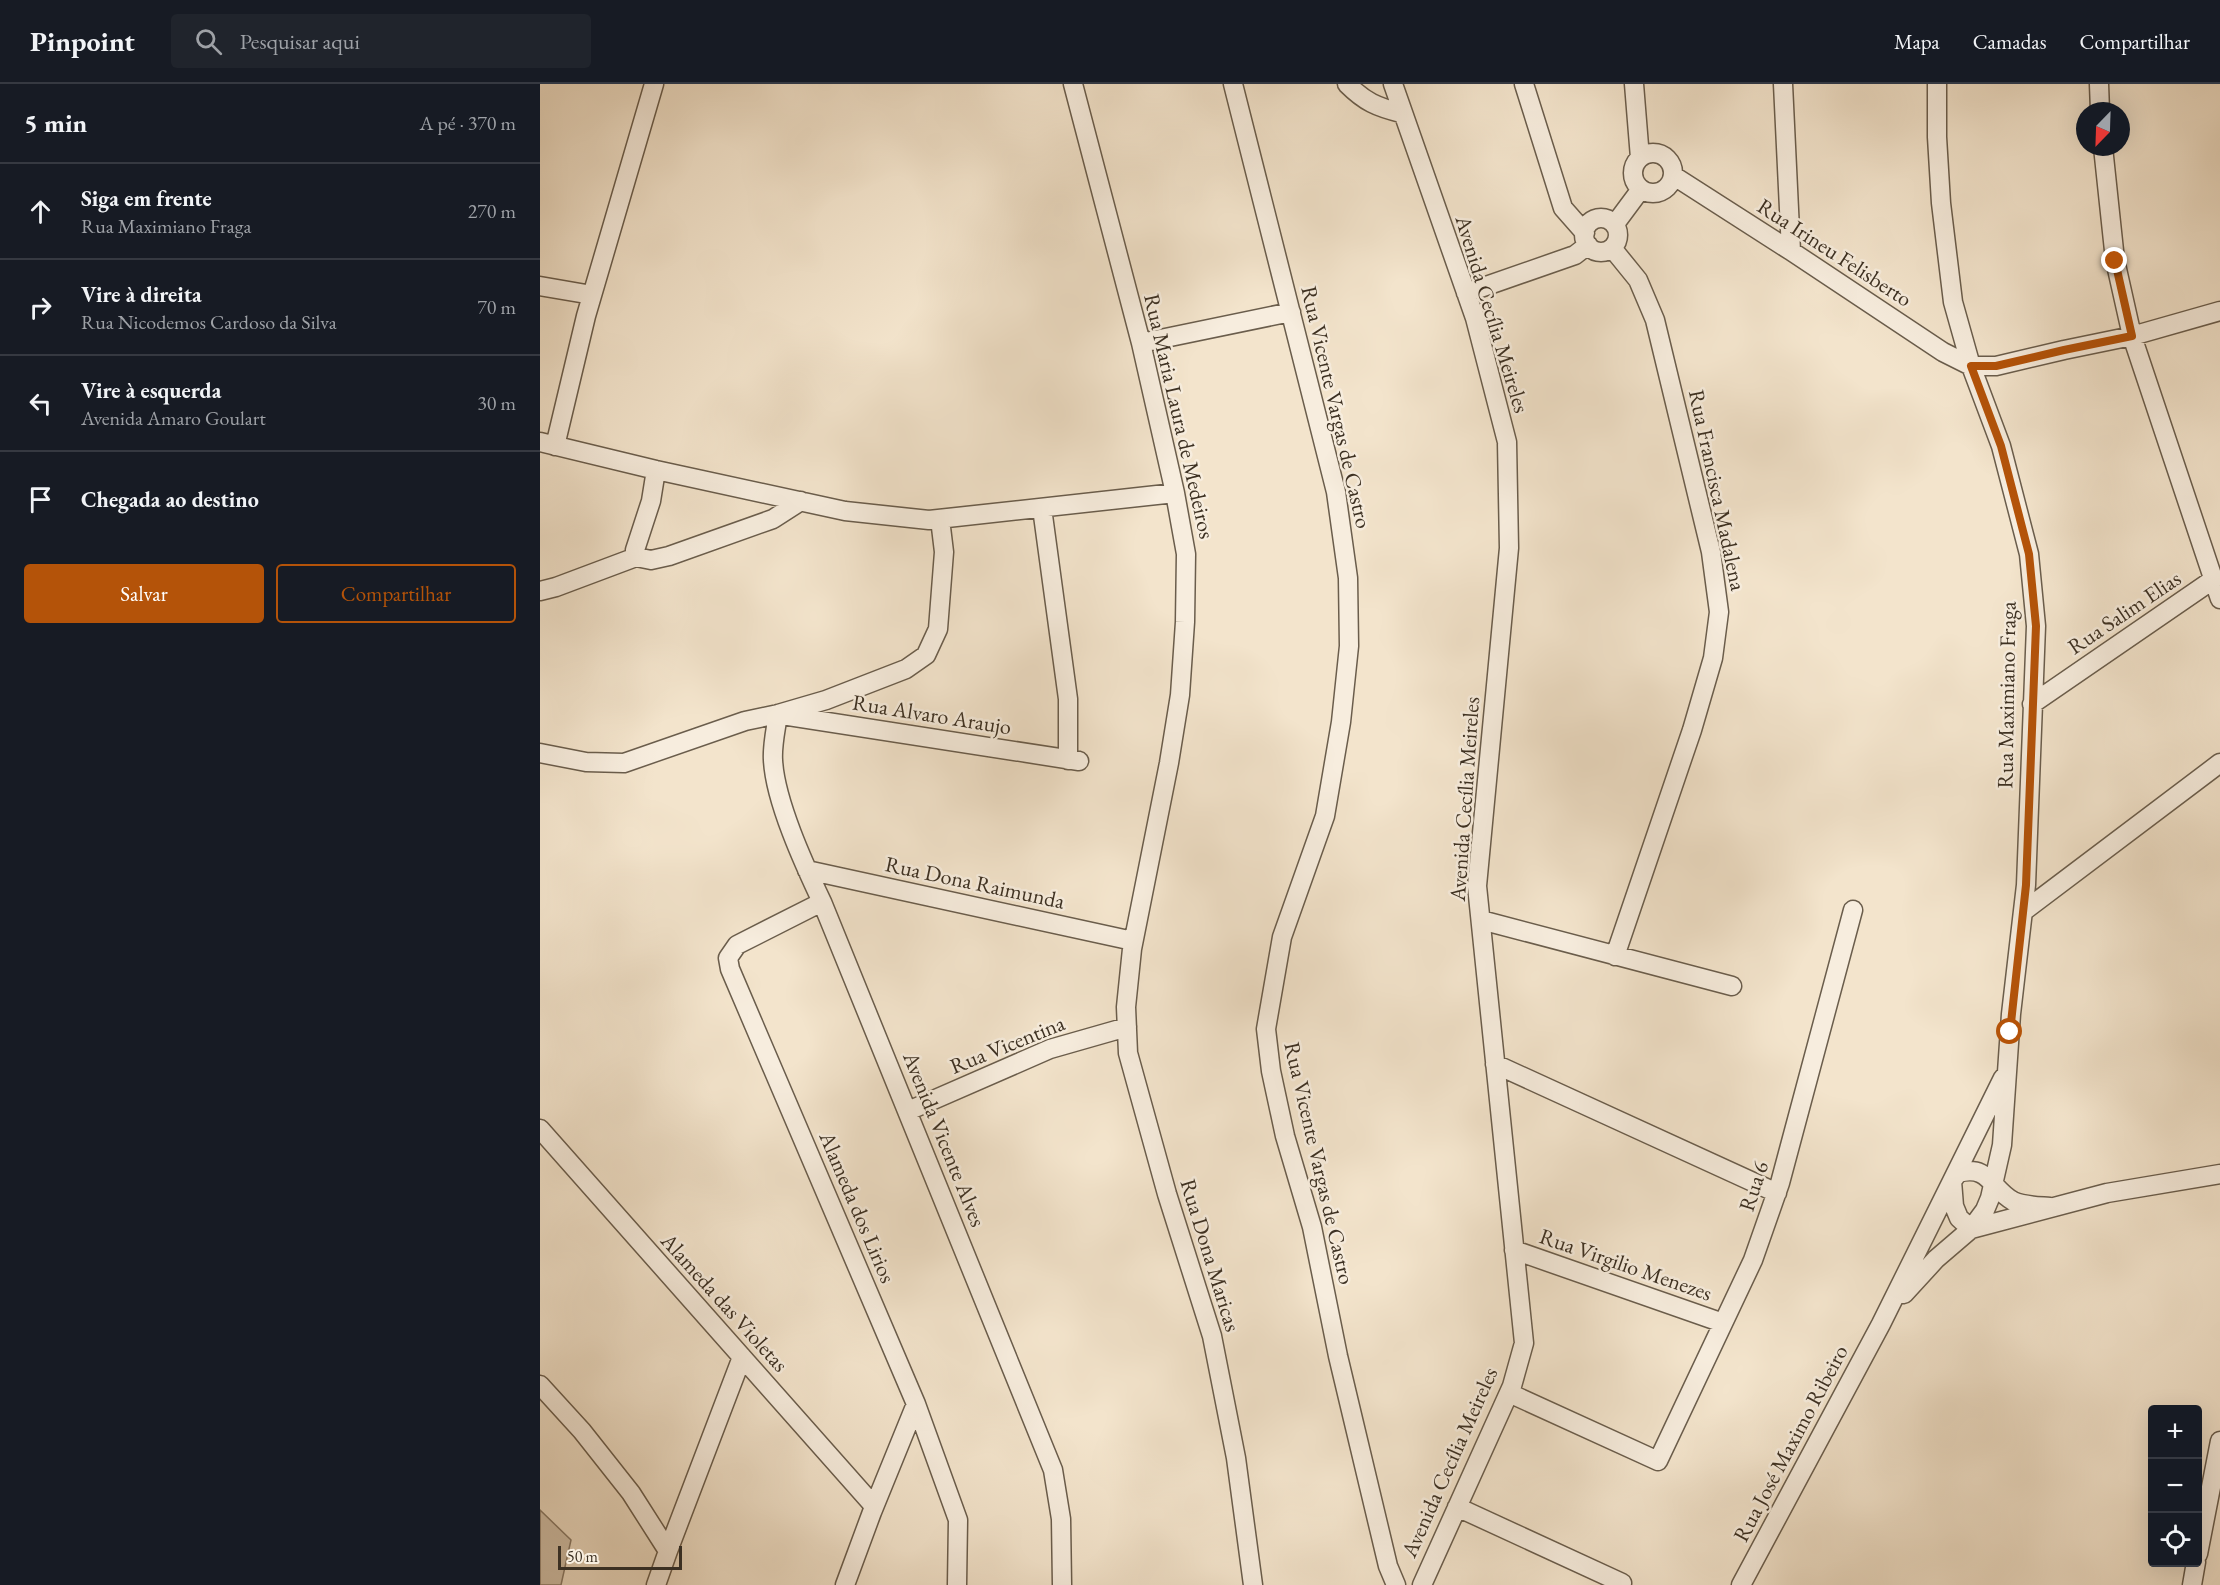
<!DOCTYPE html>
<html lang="pt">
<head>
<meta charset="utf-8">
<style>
	:root { --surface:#171b24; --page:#20242c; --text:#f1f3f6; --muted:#9ea1a6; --line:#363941; --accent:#b45309 }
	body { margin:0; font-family:"EB Garamond",serif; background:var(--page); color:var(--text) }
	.controls { position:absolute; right:18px; bottom:18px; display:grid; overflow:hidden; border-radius:6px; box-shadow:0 6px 24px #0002 }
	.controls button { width:54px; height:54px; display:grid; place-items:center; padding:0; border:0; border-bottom:2px solid var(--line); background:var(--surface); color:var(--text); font:30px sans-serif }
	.compass { position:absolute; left:1536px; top:18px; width:54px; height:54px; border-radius:50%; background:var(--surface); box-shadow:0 6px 24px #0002; rotate:203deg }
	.scale { position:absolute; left:18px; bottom:15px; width:124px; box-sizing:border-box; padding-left:6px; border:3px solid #3c3022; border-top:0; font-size:16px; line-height:21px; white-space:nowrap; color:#3c3022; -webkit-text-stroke:4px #f7edde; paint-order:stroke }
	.stop { position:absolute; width:18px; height:18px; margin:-14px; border:4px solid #b45309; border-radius:50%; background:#fff }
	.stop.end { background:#b45309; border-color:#fff; box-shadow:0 2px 6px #0008 }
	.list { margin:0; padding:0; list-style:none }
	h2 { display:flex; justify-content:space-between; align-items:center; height:78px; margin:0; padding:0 24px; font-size:26px }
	h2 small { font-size:20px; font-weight:400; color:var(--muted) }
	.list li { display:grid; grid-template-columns:39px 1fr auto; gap:18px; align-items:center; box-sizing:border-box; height:96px; padding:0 24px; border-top:2px solid var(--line) }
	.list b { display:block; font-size:22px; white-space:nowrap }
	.list p { margin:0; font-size:20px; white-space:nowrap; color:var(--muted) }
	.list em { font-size:20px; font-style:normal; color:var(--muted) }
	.actions { display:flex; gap:12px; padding:18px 24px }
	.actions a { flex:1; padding:14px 0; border:2px solid var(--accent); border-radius:6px; text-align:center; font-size:21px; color:var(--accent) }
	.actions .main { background:var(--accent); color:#fff }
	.icon { flex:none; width:33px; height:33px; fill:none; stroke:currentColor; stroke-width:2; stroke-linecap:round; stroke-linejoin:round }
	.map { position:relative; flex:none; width:1680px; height:1501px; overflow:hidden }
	header { display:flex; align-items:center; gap:36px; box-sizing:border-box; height:84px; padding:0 30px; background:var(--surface); border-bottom:2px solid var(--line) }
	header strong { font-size:28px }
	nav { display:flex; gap:33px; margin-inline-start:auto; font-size:21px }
	.search { width:420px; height:54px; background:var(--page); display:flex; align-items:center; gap:15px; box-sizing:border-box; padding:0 21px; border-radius:6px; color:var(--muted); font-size:22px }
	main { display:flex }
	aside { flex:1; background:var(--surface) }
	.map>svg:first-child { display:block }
</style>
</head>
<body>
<header>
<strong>Pinpoint</strong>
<div class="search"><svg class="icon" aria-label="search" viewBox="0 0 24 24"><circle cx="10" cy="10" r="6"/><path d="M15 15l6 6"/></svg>Pesquisar aqui</div>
<nav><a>Mapa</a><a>Camadas</a><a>Compartilhar</a></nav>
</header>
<main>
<aside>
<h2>5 min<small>A pé · 370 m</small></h2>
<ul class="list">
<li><svg class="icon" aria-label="ahead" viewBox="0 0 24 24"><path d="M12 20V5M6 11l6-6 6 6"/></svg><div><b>Siga em frente</b><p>Rua Maximiano Fraga</p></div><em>270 m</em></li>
<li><svg class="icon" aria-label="right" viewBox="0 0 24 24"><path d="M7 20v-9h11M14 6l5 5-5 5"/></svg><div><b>Vire à direita</b><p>Rua Nicodemos Cardoso da Silva</p></div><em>70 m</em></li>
<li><svg class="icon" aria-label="left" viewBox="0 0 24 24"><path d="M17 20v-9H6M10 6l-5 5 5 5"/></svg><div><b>Vire à esquerda</b><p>Avenida Amaro Goulart</p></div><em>30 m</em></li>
<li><svg class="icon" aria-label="arrive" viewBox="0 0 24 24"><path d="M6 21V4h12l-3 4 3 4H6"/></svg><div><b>Chegada ao destino</b></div></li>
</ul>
<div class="actions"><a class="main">Salvar</a><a>Compartilhar</a></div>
</aside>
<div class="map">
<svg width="1680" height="1501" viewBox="0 0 1680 1501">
	<rect width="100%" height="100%" fill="#f3e4cc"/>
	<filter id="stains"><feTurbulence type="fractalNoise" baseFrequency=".00333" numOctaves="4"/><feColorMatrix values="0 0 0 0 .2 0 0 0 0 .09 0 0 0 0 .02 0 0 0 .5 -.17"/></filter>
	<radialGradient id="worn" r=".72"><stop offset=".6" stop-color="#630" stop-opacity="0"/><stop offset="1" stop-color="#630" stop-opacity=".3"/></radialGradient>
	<path fill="#d4c5af" stroke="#887a68" stroke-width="1.5" d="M0,1426l31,30 -10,45h-21z"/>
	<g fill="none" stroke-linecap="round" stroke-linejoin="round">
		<g stroke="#6a5d4c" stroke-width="21">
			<path id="minor" d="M533,0l68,259 34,150 11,61 -1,68 -5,73 -11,68 -37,186 -6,58 2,46 39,141 45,142 24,122 17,127
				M693,0l103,408 12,86 1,68 -8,76 -16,94 -43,121 -16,92 5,42 14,65 27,91 26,129 50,210 8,19
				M807,0c18,18 30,23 54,29
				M853,0l82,234 32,124 2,106 -32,338 47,457 -12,43 -90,199
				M984,0l39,124 22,25
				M1094,0l6,74
				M1243,0l8,167
				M1397,0v53l4,66 12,99 18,64 30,80 28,108 7,72 -10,259 -15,129 -9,131 -12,53 -5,12 -14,19
				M1559,0l1,27
				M1563,63l12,113 17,76 88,263
				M1093 89a20 20 0 1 1 40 0a20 20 0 1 1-40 0Z
				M1134,92l117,75 152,101 28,14h25l68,-16 68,-14 88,-25
				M1044 151a17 17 0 1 1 34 0a17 17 0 1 1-34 0Z
				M1075,140l26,-35
				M1072,164l26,32 17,40 56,232 8,60 -6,46 -21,72 -77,226
				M0,202l52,9
				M926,209l109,-38 13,-10
				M601,259l150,-31
				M0,358l116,28 189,41 84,9 246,-27
				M15,362l31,-130 68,-232
				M502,424l26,191v61
				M96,473l15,3 18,-4 104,-37 28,-18
				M0,507l16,-4 80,-30 -1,-7 16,-49 5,-31
				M1492,620l182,-125
				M238,630c-2,15 -6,31 -5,46 2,41 31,104 49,142l231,568 8,49 1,66
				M242,631l297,46
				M0,669l46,9 38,1 121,-42 33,-7 48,-14 80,-31 20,-14 12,-26 6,-77 -4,-33
				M267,786l326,71
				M282,818l-85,43 -9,13 2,11 186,435 42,116 -1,65
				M1484,827l196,-148
				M941,836l251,66
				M955,980l282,129
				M368,1027l142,-62 77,-22
				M0,1045l334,377
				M1431,1145l-12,-11 -5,-12 -2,-25 51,-103
				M974,1166l209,73
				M1364,1210l32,-35 35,-30 136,-36 113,-19
				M0,1301l42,46 49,62 37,58 -12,34
				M969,1309l149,68 95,-201 27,-77 73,-273
				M917,1423l165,76
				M128,1467l74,-194
				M1658,1470l22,-113
				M305,1501l27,-73 44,-108
				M1201,1501l140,-261 71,-143 6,-8c31,-9 33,16 55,28 11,5 24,5 37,6
				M1652,1501l4,-23"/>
		</g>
		<use href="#minor" stroke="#f7edde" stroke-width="18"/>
	</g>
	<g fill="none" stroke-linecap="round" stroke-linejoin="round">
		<path stroke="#b45309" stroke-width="8" d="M1470,948l16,-147 10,-259 -7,-72 -28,-108 -30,-80h25l68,-16 68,-14 -17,-75"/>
	</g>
	<g text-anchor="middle" stroke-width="5" stroke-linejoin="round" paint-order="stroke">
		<g font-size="22" fill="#3c3022" stroke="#f7edde">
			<text transform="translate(1295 168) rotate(33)" y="8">Rua Irineu Felisberto</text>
			<text transform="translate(953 230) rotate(73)" y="8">Avenida Cecília Meireles</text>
			<text transform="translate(797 323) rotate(77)" y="8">Rua Vicente Vargas de Castro</text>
			<text transform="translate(640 332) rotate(77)" y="8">Rua Maria Laura de Medeiros</text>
			<text transform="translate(1178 406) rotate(78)" y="8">Rua Francisca Madalena</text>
			<text transform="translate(1584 528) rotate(-34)" y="8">Rua Salim Elias</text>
			<text transform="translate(1466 611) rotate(-89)" y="8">Rua Maximiano Fraga</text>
			<text transform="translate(392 630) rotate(9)" y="8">Rua Alvaro Araujo</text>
			<text transform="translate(924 715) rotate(-86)" y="8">Avenida Cecília Meireles</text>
			<text transform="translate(435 798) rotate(12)" y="8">Rua Dona Raimunda</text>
			<text transform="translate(467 960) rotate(-22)" y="8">Rua Vicentina</text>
			<text transform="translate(405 1055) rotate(68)" y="8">Avenida Vicente Alves</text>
			<text transform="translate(780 1079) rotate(77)" y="8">Rua Vicente Vargas de Castro</text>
			<text transform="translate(1213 1102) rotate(-72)" y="8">Rua 6</text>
			<text transform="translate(318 1123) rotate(67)" y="8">Alameda dos Lirios</text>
			<text transform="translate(671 1171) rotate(73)" y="8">Rua Dona Maricas</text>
			<text transform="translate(1086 1180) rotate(19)" y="8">Rua Virgilio Menezes</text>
			<text transform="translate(185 1218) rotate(48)" y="8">Alameda das Violetas</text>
			<text transform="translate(1250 1359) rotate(-62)" y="8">Rua José Maximo Ribeiro</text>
			<text transform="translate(909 1378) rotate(-66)" y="8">Avenida Cecília Meireles</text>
		</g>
	</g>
	<rect width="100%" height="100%" filter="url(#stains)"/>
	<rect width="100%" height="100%" fill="url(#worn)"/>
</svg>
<div class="controls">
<button>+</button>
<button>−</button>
<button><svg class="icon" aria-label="locate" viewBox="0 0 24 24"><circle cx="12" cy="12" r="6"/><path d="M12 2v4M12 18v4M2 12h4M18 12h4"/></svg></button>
</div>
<svg class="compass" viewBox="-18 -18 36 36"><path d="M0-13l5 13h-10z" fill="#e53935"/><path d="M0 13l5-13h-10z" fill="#9ea1a6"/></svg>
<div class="scale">50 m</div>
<div class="stop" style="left:1470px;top:948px"></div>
<div class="stop end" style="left:1575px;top:177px"></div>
</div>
</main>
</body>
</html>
